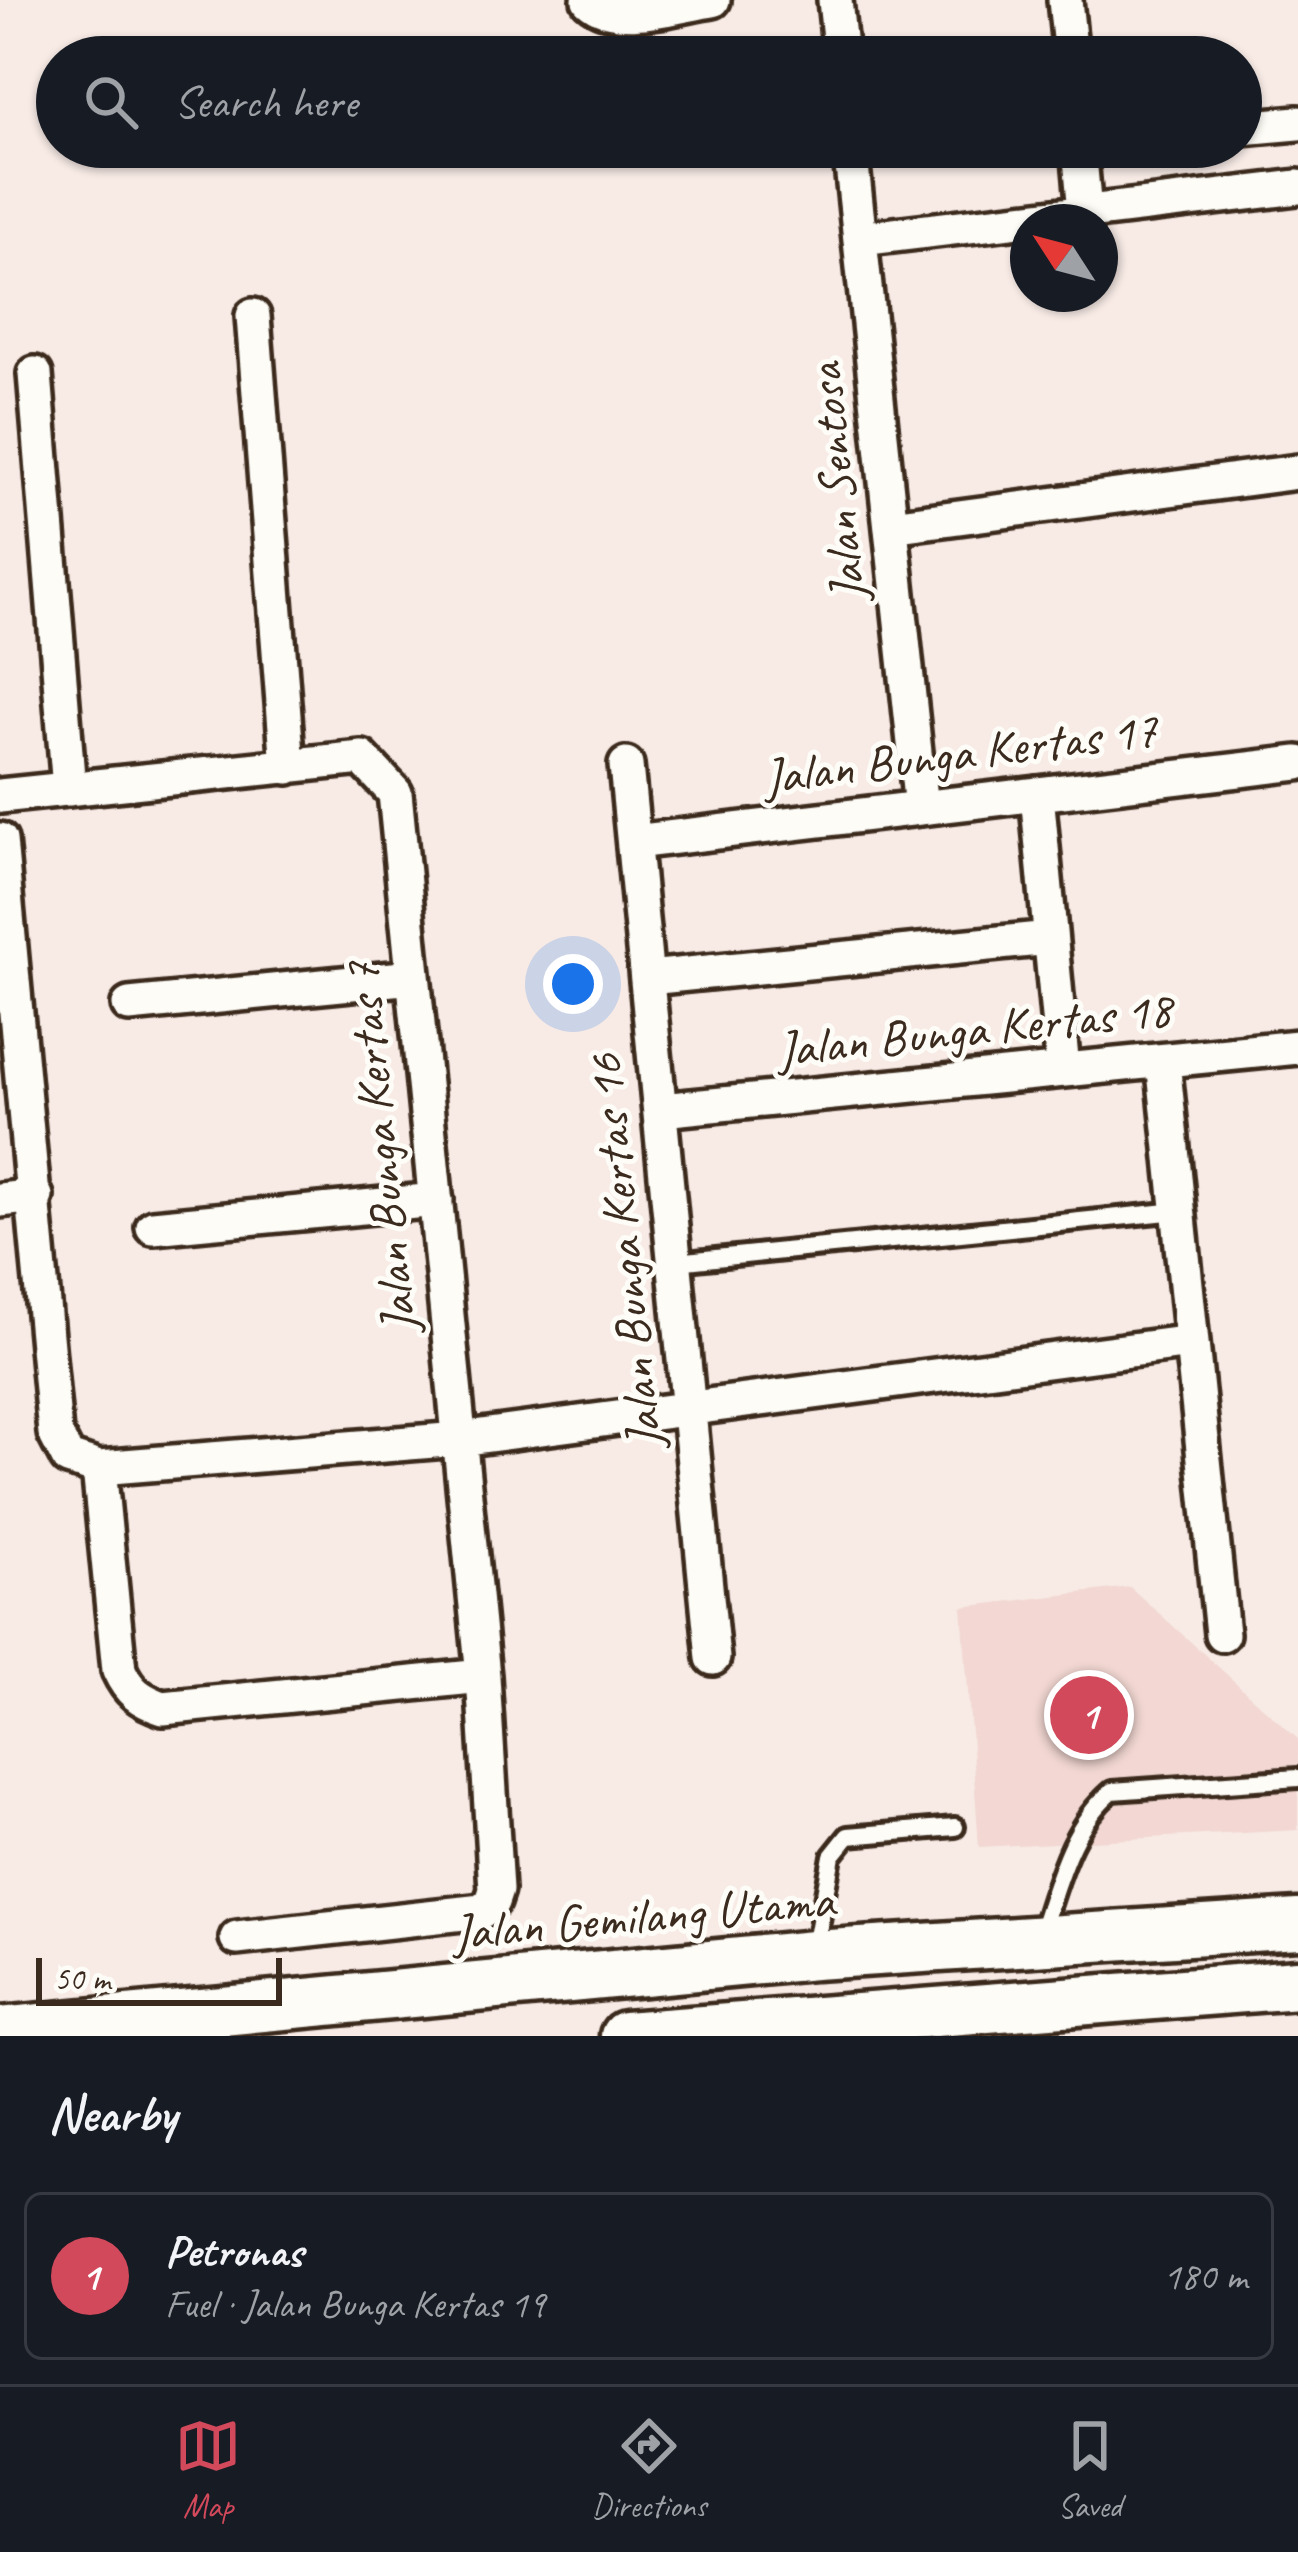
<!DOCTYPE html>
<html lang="en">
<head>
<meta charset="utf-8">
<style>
	:root { --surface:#171b24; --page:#20242c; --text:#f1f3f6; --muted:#9ea1a6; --line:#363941; --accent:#d1495b }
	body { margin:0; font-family:Caveat,sans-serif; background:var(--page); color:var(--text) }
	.compass { position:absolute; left:1010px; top:204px; width:108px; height:108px; border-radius:50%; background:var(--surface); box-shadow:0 3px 9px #0004; rotate:306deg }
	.scale { position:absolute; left:36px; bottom:30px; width:246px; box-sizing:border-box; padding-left:12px; border:6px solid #3b2a1e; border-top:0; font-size:33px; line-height:42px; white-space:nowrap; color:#3b2a1e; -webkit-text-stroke:9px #fdfcf7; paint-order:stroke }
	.you { position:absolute; left:573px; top:984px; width:42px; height:42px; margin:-30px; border:9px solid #fff; border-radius:50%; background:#1a73e8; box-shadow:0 0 0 18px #1a73e833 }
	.badge { display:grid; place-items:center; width:78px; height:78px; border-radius:50%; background:var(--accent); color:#fff; font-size:39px; font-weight:700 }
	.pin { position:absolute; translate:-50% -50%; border:6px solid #fff; box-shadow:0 3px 12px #0006 }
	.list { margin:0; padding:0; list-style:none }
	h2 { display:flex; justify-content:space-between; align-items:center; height:156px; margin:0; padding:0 48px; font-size:51px }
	h2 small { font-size:39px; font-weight:400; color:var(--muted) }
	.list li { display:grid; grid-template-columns:78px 1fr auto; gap:36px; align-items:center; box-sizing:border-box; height:168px; margin:0 24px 24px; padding:0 24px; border:3px solid var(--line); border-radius:18px }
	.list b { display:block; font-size:45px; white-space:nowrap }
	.list p { margin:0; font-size:39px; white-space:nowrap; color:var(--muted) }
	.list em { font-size:39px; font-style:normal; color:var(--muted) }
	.icon { flex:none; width:66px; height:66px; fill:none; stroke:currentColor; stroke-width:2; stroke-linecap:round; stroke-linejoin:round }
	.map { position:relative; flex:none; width:1298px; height:2036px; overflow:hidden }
	.search { position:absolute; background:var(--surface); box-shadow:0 3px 9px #0004; left:36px; right:36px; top:36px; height:132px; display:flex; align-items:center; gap:30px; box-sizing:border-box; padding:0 42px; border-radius:66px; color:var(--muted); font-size:45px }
	.sheet { height:348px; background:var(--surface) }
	nav { display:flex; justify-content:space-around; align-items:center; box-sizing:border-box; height:168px; border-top:3px solid var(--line); background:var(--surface); font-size:33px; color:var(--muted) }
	nav a { display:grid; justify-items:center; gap:6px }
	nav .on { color:var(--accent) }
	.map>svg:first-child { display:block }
</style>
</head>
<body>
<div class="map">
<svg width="1298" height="2036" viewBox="0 0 1298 2036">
	<rect width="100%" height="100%" fill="#f8ebe6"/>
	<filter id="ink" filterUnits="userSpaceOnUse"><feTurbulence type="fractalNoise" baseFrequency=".00833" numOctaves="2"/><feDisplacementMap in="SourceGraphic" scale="24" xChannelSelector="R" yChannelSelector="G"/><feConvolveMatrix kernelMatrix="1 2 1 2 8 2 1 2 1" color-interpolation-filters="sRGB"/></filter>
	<g filter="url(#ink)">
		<path fill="#f2d7d2" d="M1130,1587l168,152v91l-319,17 -17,-240z"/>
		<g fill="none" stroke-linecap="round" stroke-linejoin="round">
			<g stroke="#3b2a1e" stroke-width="26">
				<path id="service" d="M676,1262l502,-51
					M1040,1934c18,-52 29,-106 72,-143l186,-13
					M815,1948l17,-92 16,-20 107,-9"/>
			</g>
			<g stroke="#3b2a1e" stroke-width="42">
				<path id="minor" d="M589,0c28,26 89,5 124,0
					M835,0l6,57
					M1065,0l6,57
					M1241,128l57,-5
					M850,147l71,661
					M1079,147l6,65
					M860,239l438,-52
					M253,316l35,451
					M35,374l34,415
					M891,526l407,-54
					M626,765l87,893
					M1037,794l26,276
					M0,796l362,-38 33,35 88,883 13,214 -4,12 -10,9 -245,27
					M0,840l55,593 13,25 31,10 360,-29 732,-97
					M634,842l664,-79
					M648,978l402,-40
					M129,1005l284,-28
					M1163,1061l59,573
					M661,1110l637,-63
					M0,1200l36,-4
					M153,1227l283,-27
					M99,1468l20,202c10,22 21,30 44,38l320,-32"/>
			</g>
			<g stroke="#3b2a1e" stroke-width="57">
				<path id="secondary" d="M0,2032l814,-77 484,-31
					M625,2036l673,-52"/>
			</g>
			<use href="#service" stroke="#fdfcf7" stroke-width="16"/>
			<use href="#minor" stroke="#fdfcf7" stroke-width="33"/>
			<use href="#secondary" stroke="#fdfcf7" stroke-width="48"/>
		</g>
	</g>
	<g text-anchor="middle" stroke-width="10" stroke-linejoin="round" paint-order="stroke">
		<g font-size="51" fill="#3b2a1e" stroke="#fdfcf7">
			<text transform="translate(835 483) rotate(-96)" y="18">Jalan Sentosa</text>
			<text transform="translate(960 752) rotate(-7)" y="18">Jalan Bunga Kertas 17</text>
			<text transform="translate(974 1028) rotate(-6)" y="18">Jalan Bunga Kertas 18</text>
			<text transform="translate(379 1148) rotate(-96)" y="18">Jalan Bunga Kertas 7</text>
			<text transform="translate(623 1252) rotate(-96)" y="18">Jalan Bunga Kertas 16</text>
			<text transform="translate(643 1915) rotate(-5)" y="18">Jalan Gemilang Utama</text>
		</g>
	</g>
</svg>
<svg class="compass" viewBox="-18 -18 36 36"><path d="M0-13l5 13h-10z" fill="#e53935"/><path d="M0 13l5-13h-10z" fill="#9ea1a6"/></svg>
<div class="scale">50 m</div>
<div class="you"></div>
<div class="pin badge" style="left:1089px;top:1715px">1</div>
<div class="search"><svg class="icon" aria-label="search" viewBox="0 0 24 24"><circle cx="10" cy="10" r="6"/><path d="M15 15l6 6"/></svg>Search here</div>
</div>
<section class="sheet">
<h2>Nearby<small></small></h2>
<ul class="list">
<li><span class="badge">1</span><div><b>Petronas</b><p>Fuel · Jalan Bunga Kertas 19</p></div><em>180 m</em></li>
</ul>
</section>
<nav>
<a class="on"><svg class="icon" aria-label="map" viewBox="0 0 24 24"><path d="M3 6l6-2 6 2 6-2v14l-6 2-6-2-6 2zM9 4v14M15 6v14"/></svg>Map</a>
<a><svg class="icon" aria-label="directions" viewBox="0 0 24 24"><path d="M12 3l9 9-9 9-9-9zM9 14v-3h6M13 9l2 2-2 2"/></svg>Directions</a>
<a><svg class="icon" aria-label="saved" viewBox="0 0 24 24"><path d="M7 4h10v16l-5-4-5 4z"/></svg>Saved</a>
</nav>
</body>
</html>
